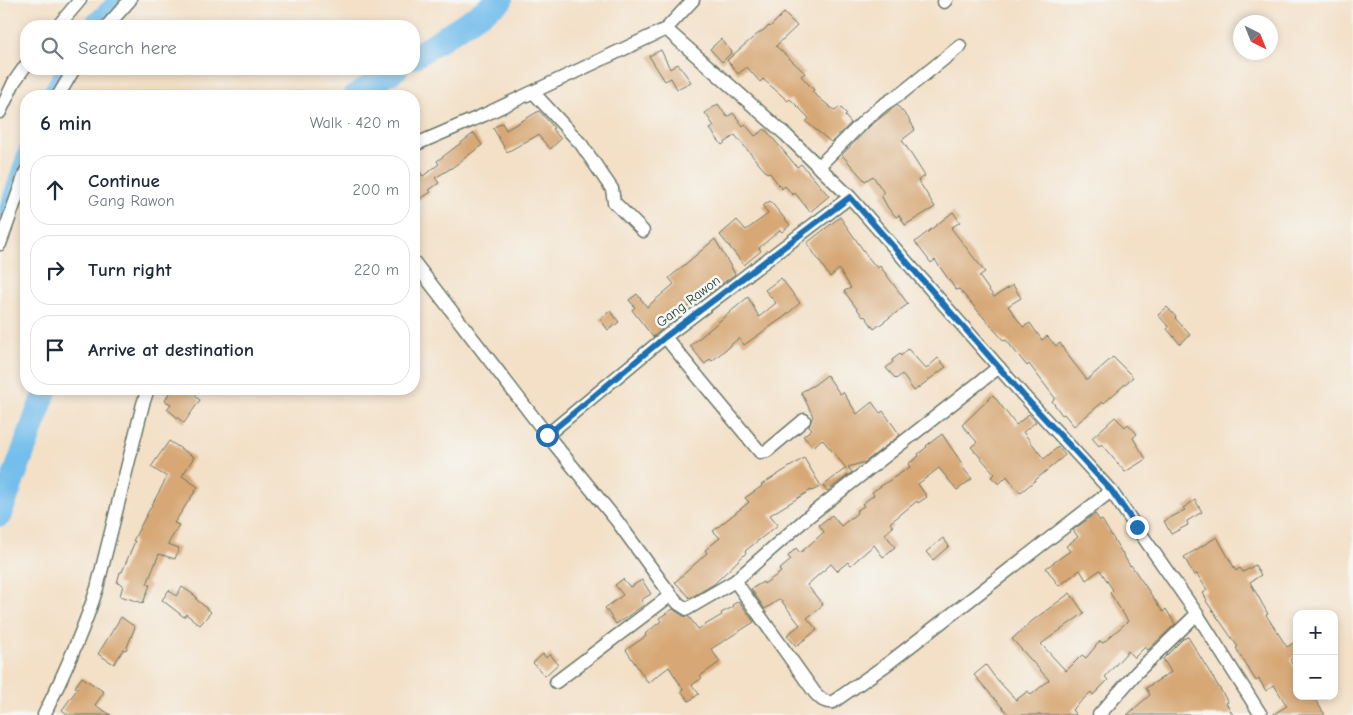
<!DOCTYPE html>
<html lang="en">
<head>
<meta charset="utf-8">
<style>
	:root { --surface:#fff; --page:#f2f2f3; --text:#1f2937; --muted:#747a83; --line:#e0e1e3 }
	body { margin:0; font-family:"Comic Neue",sans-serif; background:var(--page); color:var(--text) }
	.controls { position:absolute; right:15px; bottom:15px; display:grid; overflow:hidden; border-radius:10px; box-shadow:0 2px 8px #0003 }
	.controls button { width:45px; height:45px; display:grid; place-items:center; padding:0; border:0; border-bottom:1px solid var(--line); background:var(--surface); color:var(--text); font:25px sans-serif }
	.compass { position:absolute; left:1233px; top:15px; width:45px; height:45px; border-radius:50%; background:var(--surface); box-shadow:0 2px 8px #0003; rotate:137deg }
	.stop { position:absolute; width:15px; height:15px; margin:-11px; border:4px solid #1f6fb2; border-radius:50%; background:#fff }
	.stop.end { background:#1f6fb2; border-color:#fff; box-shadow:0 1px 5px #0008 }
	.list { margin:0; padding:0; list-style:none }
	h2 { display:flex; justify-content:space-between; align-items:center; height:65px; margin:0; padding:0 20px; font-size:21px }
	h2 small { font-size:16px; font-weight:400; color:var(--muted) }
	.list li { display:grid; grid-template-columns:32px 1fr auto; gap:15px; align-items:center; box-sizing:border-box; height:70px; margin:0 10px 10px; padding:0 10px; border:1px solid var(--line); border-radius:20px }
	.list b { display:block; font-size:19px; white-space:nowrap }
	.list p { margin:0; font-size:16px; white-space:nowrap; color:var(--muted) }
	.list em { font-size:16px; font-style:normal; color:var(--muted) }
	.icon { flex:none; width:28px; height:28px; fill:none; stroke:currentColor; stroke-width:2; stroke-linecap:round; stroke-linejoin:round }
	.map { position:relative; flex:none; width:1353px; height:715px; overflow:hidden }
	.search { position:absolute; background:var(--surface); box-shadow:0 2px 8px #0003; left:20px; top:20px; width:400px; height:55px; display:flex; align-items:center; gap:12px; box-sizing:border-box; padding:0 18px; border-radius:20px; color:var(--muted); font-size:19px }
	.panel { position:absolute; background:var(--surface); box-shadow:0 2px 8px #0003; left:20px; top:90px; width:400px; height:305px; border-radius:20px }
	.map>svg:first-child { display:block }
</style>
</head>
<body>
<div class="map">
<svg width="1353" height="715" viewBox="0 0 1353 715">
	<rect width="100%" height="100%" fill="#f6f6f2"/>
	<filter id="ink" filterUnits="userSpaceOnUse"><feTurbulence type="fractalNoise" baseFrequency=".02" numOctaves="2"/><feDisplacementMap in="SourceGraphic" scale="10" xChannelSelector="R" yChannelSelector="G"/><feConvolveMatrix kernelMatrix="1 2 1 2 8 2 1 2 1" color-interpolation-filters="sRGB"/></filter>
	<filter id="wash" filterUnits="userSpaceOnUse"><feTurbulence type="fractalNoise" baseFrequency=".0096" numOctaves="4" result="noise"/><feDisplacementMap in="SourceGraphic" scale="20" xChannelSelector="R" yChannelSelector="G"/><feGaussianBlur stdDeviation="1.12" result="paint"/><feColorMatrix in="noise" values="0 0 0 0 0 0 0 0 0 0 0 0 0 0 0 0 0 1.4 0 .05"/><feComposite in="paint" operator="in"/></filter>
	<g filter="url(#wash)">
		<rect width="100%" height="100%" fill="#f3e0c7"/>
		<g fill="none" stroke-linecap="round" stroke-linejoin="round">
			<path stroke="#73beec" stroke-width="14" d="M88,26l28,-26
				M48,96l15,-27
				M5,212l21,-63"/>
			<path stroke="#73beec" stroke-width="24" d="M414,57l87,-57
				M355,96l41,-27
				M0,515l46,-126"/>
		</g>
		<g id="blocks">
			<path fill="#d7a876" d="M784,13l13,13 -21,20 29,27 -4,3 13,14 -2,2 23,19 5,-4 7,7 -2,2 6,7 -20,19 -25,-20 3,-4 -19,-19 -2,2 -25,-22 -3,3 -13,-15 -9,7 -11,-14 28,-24 14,-10 1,1z
				M721,39l11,13 -10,10 -12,-13z
				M661,50l9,19 8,-5 13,18 -14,7 -6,-11 -6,3 -16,-25z
				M718,104l9,13 6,-4 10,13 2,-2 10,12 10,-7 32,38 4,-3 28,32 -19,16 -15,-19 -2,2 -8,-9 -3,3 -13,-17 -2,1 -8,-9 -24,-29 -13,10 -12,-16 4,-3 -9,-13z
				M897,105l12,14 6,11 -13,10 23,36 -7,4 17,27 -30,18 -6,-10 -3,2 -8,-9 -7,-13 3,-2 -11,-17 -8,5 -23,-26 29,-30z
				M539,111l10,11 5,6 -2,1 9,10 -11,10 -12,-14 -31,17 -14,-24 9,-5 4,7z
				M474,133l8,12 -29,22 -18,11 4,5 -10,7 2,2 -17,11v-40l9,13 16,-12 -2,-3z
				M770,201l20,24 -8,7 -2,-2 -21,18 2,3 -17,14 -24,-30 17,-15 9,10 22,-16 -5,-8z
				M953,212l7,10 -9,6 34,44 -6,4 15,21 19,-12 8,13 -13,8 15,21 7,-4 12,17 5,-4 9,10 4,-3 6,10 21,27 26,-23 20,20 -29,26 -1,-1 -29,24 -10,-12 -2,1 -10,-14 3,-3 -26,-34 -2,2 -21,-26 -2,1 -45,-52 -3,1 -21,-30 -4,3 -16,-21z
				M840,217l28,40 9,11 3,-2 28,38 -34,25 -9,-13 -2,1 -19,-26 7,-3 -12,-19 -9,8 -23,-34z
				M715,239l20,35 -33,25 -1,-1 -41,28 2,3 -9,8 -21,-27 3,-3 -6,-7 8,-6 10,13 27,-23 -5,-6z
				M781,278l19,25 -16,14 -40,28 -5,-7 -27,23 -2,-2 -5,5 -15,-18 58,-49 11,20 17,-14 -11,-13z
				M1167,307l9,10 -1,1 15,17 -10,9 -13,-15 2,-2 -11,-12z
				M610,311l9,11 -11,8 -8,-11z
				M908,349l18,20 12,-11 8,9 -32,24 -12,-17 -6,5 -10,-11 7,-6 -1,-2 8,-6 1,2z
				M827,375l13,19 3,-2 14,22 15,-12 8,11 3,-2 17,24 -35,27 -17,5 4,5 -25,19 -4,-5 23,-18 -24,-29 -9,8 -10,-11 9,-7 -3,-3 4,-10 -12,-24 13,-7z
				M171,389h30l-6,7 5,4 -16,23 -17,-14 4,-5 -6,-3z
				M993,395l23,30 13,-11 7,8 -13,10 21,27 14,-12 7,8 -45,38 -13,-17 -8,8 -8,-7 4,-3 -24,-27 6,-5 -15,-17z
				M1115,417l10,10 3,-3 9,10 -4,4 13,21 -21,13 -24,-28 -2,2 -7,-8z
				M942,434l21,31 -1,2 10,12 -15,11 -18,-22 -21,16 9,13 -9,6 -1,-2 -27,22 3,4 -8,7 10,13 -12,10 -9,-12 -23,20 -3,-3 -11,9 -6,-7 -24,21 16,20 -16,13 10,12 -21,16 -9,-11 13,-10 -20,-26 -15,10 -14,-20 12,-7 1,2 17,-12 -2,-2 12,-10 -3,-4 8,-8 4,5 24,-21 -5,-7 13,-10 9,11 16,-13 -1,-2 8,-5 -2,-2 12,-9 -2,-3 38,-25 -2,-3 11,-8 -1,-2 9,-7 -1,-1z
				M169,441l25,16 -12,19 16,11 -24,36 5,2 -11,19 11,4 -4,11 -16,-5 -12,30 3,1 -7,18 -23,-7 3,-11 -6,-2 3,-11h2l13,-31h-2l5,-10 29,-54 -16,-10z
				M804,458l17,28 -9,5 -1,-1 -41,25 8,10 -33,26 1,2 -32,31 -24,14 -15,-16 32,-29 -2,-3 15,-12 -7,-7 36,-29 -4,-4 17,-12 -1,-1z
				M1195,500l7,12 -15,9 1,4 -17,9 -7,-13 21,-11 -2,-2z
				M1095,514l5,7 2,-1 28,46 1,-1 32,47 3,-3 9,15 -27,26 -3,-3 -11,11 -6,-7 -23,26 3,3 -15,15 -2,-3 -19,18 4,5h-67l-35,-40 12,-10 8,11 22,24 12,-9 3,4 18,-15 -37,-41 20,-18 38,-28 14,20 -43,31 25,27 16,-16 4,3 14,-17 3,2 25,-22 -18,-28 3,-3 -13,-20 -14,10 -6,-10 -21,16 -13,-18 24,-17 -4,-5 12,-9 -5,-7z
				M1217,537l19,34 4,-3 3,4 12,-7 6,10 -11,7 18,32 -2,1 21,32 10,-6v14l-7,5 7,11v25h16l12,19h-53l15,-9 -13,-21 -8,6 -7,-12 -3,2 -20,-33 2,-1 -32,-46 1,-1 -4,-7 4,-3 -10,-16 -3,1 -10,-18z
				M943,538l6,8 -16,14 -7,-8z
				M623,579l7,8 12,-7 9,14 -10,6 3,5 -28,19 -11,-16 18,-13 -8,-10z
				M182,587l15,10 -1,2 15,13 -11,13 -14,-11 -2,3 -22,-17 7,-10 7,6z
				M739,601l15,21 -43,27 9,13 -20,14 2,2 -10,7 7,9 -10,7 -8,-10 2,-2 -14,-22 -21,16 -22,-33 20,-14 -1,-2 16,-13 -2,-3 14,-9 10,7 6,1 9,12 24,-14 -1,-2 12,-6 -1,-2z
				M121,617l14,10 -9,23 -2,-1 -10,15 -16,-10z
				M1188,637l40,65 -2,1 7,12h-106l23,-20 -4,-7 25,-16 -8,-13 20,-20z
				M543,654l3,4 4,-4 8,10 -13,12 -12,-13z
				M82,677l22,15 -9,13 16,10h-43l-6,-5 16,-22 -3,-1z"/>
		</g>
	</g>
	<g filter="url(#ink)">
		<use href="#blocks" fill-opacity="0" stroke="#697667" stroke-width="1"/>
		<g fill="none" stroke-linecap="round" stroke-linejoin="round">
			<g stroke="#697667" stroke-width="15">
				<path id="minor" d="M944,2l2,-2
					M58,26l22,-26
					M107,26l23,-26
					M666,29l120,106 64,62 173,198 88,96 86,123 64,101
					M533,92l48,52 31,45 2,13 29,29
					M58,96l16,-27
					M0,112l14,-30 12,-17
					M414,145l70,-30 182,-86 27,-29
					M818,167l48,-48 17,-14 20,-13 57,-46
					M0,244l26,-73
					M414,262l133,173 70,86 54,74 8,9 8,5 48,-28 74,-65 190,-149
					M665,337l95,115 7,-1 37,-31
					M547,435l118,-98 185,-140
					M735,581l80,112c6,6 9,10 18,9l53,-37 225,-174
					M556,682l115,-87
					M44,715c20,-41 39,-83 53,-127l46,-184 5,-15
					M1099,715l38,-43 60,-58"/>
			</g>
			<use href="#minor" stroke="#fff" stroke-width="12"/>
		</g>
	</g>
	<g fill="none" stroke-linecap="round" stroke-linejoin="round" filter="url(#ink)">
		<path stroke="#1f6fb2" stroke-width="6" d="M547,435l118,-98 185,-140 173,198 88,95 26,37"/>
	</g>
	<g text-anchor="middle" stroke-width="5" stroke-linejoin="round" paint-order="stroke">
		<g font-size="14" fill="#1f3d34" stroke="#f6f6f2">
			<text transform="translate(688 301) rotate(-37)" y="5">Gang Rawon</text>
		</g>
	</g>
</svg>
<div class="controls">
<button>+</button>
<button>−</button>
</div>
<svg class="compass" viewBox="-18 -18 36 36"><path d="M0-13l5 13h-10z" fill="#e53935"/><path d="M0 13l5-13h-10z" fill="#747a83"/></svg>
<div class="stop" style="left:547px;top:435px"></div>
<div class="stop end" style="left:1137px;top:527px"></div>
<div class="search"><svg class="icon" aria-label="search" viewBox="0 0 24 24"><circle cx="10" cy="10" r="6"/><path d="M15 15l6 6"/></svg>Search here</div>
<section class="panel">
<h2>6 min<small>Walk · 420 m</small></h2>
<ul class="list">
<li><svg class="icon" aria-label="ahead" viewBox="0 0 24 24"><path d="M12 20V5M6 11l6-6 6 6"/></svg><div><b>Continue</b><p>Gang Rawon</p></div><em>200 m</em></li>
<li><svg class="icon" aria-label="right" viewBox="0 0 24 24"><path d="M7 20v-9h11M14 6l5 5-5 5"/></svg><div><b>Turn right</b></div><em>220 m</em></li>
<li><svg class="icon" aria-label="arrive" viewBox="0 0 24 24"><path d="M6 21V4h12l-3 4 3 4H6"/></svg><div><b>Arrive at destination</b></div></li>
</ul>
</section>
</div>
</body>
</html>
